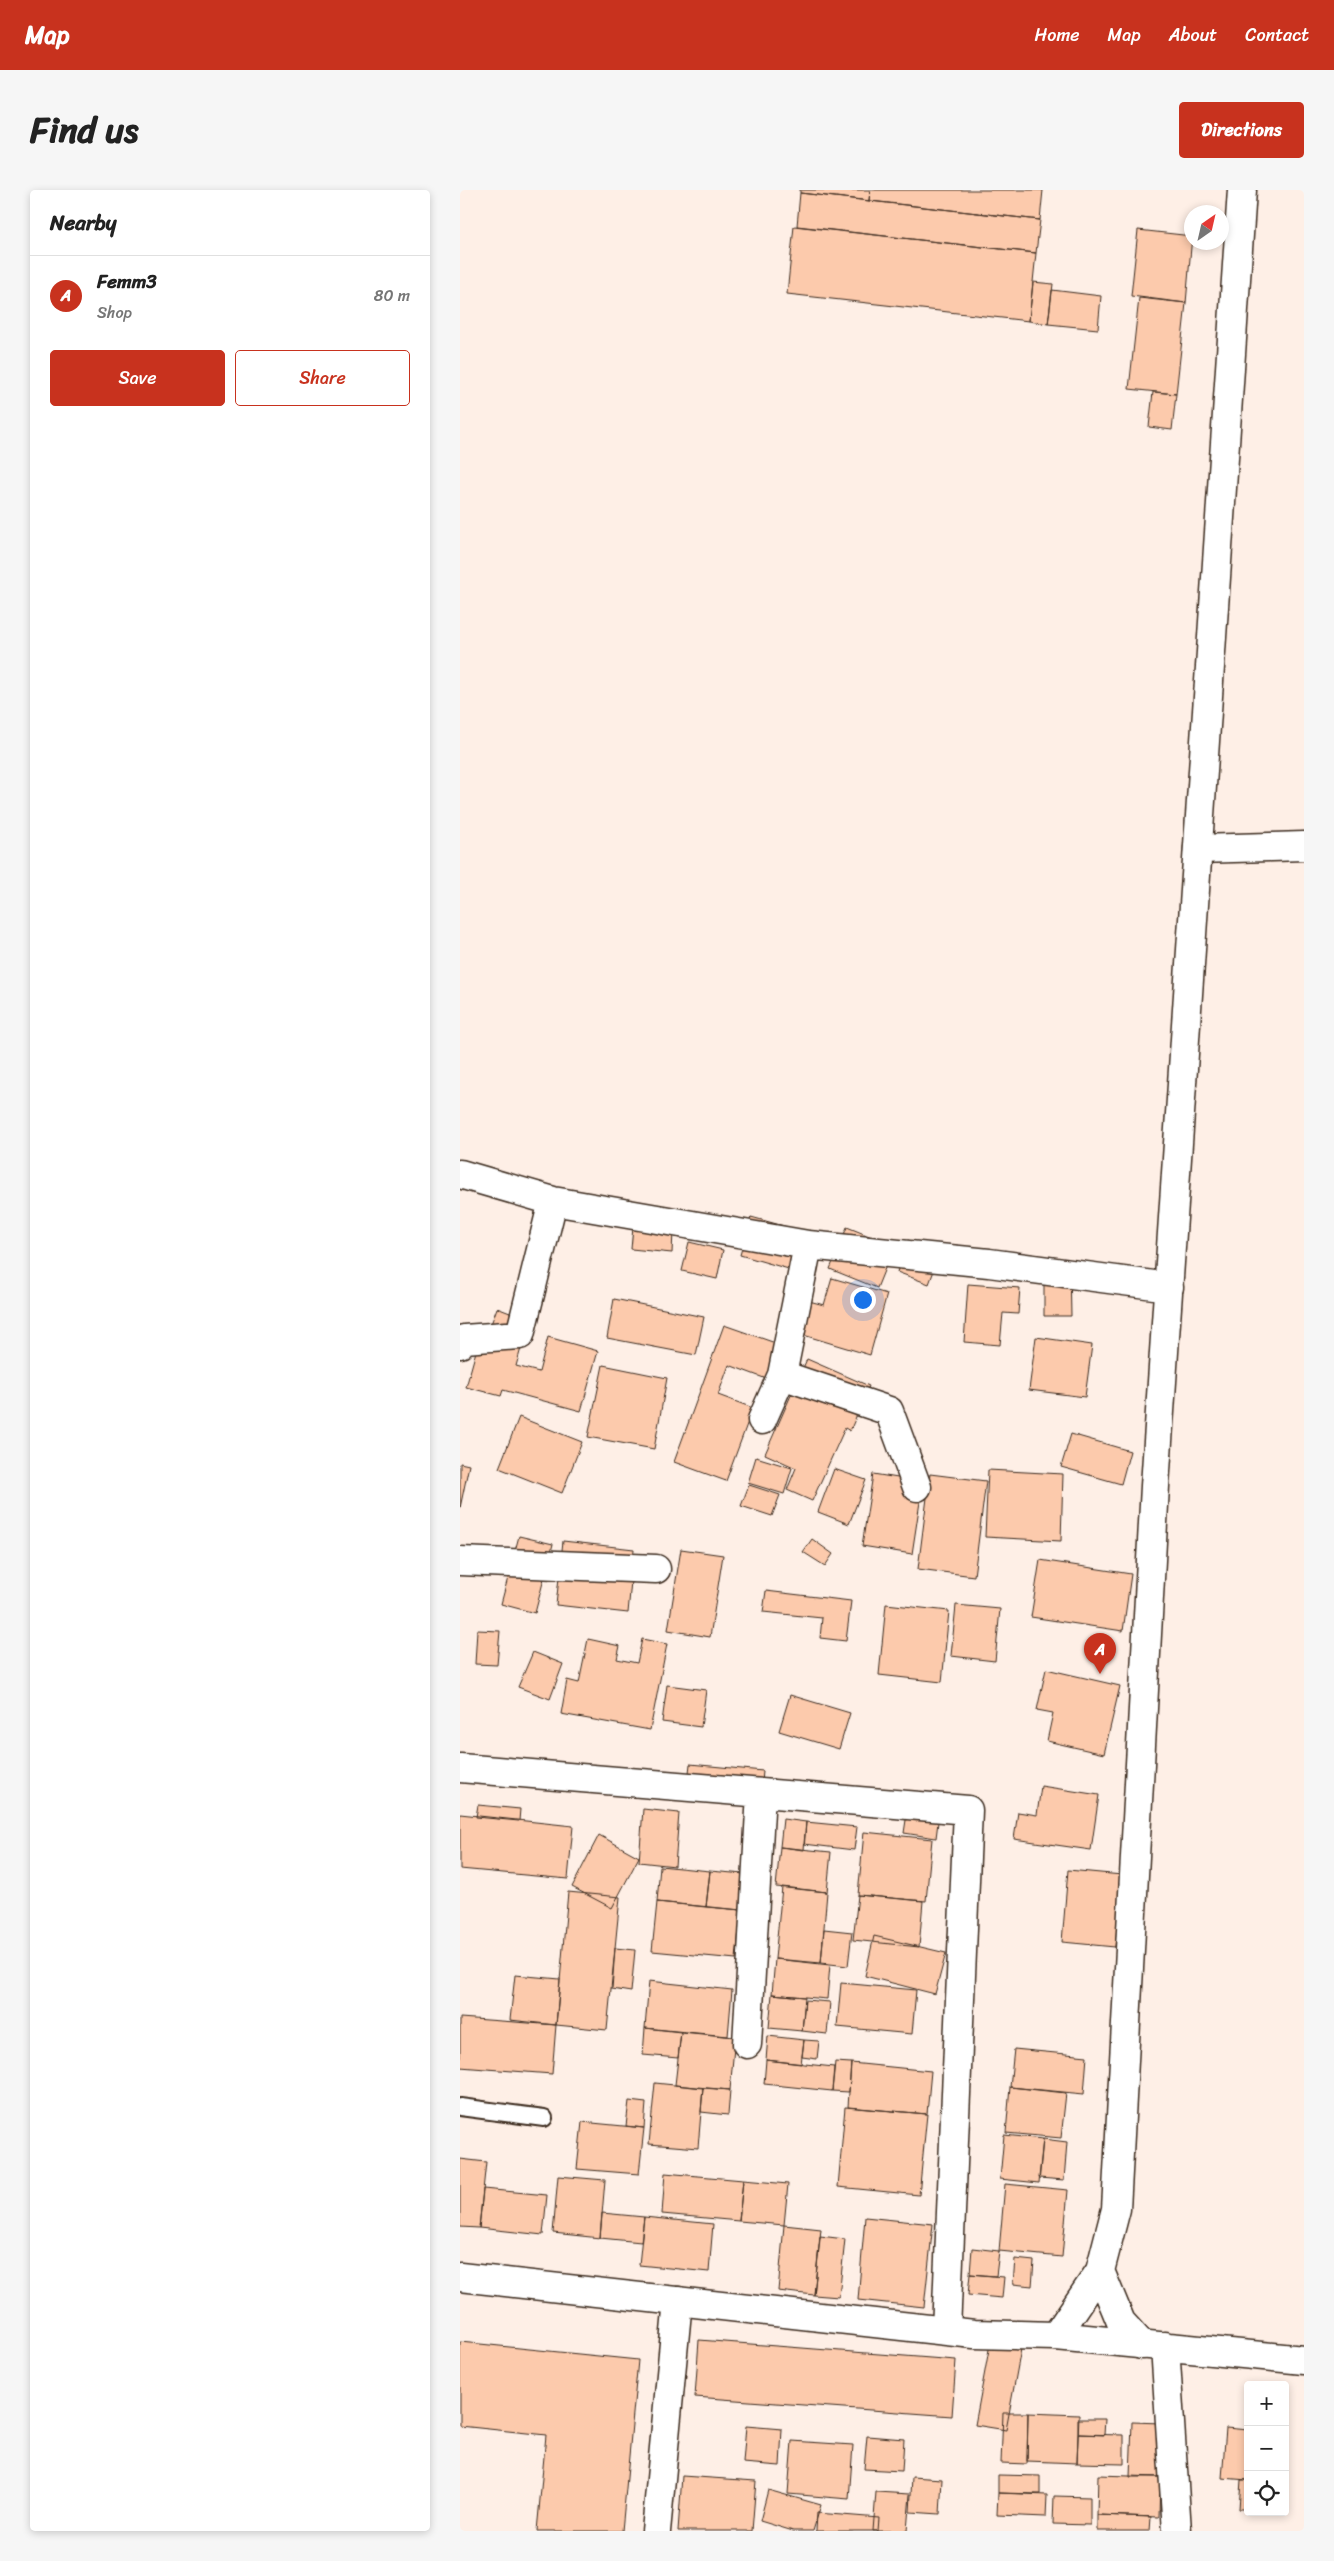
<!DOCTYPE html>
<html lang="en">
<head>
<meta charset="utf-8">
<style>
	:root { --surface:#fff; --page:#f6f6f6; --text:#222; --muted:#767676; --line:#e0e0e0; --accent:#c8321e }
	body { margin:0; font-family:Sriracha,sans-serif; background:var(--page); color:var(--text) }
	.controls { position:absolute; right:15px; bottom:15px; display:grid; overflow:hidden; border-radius:5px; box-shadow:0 2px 8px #0003 }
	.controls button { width:45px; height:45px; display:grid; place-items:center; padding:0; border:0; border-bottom:1px solid var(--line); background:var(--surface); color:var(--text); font:25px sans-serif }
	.compass { position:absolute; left:724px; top:15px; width:45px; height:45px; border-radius:50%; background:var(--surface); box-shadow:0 2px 8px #0003; rotate:34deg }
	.you { position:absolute; left:402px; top:1109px; width:18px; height:18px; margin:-12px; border:4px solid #fff; border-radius:50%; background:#1a73e8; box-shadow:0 0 0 8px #1a73e833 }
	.badge { display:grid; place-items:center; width:32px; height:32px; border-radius:50%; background:var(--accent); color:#fff; font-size:16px; font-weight:700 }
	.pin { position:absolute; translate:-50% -41px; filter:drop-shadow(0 1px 2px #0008) }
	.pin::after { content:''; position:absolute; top:26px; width:18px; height:15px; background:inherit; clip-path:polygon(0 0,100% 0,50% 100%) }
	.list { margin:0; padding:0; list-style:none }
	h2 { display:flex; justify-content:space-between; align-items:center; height:65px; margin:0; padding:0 20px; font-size:21px }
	h2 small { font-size:16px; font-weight:400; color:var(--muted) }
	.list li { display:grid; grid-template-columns:32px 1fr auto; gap:15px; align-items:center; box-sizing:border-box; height:80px; padding:0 20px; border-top:1px solid var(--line) }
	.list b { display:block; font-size:19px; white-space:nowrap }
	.list p { margin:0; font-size:16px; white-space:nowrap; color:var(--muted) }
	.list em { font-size:16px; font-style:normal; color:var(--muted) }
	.actions { display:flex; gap:10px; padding:15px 20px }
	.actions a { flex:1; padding:11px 0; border:1px solid var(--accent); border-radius:5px; text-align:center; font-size:18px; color:var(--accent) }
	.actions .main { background:var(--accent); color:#fff }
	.icon { flex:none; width:28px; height:28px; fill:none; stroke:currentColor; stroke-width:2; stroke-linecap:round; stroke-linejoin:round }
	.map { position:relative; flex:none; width:844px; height:2341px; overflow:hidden; border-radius:5px }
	header { display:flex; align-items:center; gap:30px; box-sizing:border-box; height:70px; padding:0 25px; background:var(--accent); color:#fff }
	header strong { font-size:24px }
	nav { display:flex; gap:28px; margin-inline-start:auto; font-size:18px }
	.intro { display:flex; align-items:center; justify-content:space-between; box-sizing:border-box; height:120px; padding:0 30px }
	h1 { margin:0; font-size:35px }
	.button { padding:12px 22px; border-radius:5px; background:var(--accent); color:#fff; font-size:18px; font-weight:700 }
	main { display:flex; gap:30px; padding:0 30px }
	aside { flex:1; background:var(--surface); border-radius:5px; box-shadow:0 2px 8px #0003 }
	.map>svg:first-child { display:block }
</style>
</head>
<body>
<header>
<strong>Map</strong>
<nav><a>Home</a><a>Map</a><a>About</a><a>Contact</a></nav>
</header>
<div class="intro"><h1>Find us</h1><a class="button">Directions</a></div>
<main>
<aside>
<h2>Nearby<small></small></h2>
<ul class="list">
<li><span class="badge">A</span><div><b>Femm3</b><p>Shop</p></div><em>80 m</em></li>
</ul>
<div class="actions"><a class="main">Save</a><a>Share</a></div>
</aside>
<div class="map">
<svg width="844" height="2341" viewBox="0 0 844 2341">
	<rect width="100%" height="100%" fill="#feefe6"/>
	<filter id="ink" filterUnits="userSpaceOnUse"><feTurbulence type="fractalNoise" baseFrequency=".02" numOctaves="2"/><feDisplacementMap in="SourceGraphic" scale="10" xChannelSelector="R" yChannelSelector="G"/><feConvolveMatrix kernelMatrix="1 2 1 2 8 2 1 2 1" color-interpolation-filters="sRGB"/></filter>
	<g filter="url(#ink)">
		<path fill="#fccaac" stroke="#3b2a1e" d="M340,0h70l-1,11 -69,-8z
			M410,0h173l-3,30 -171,-19z
			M340,3l240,27 -4,33 -239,-27z
			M334,36l242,27 -7,68 -242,-27z
			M678,40l54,6 -6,67 -55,-7z
			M573,92l20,2 -5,40 -19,-3z
			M592,100l49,6 -3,33 -50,-5z
			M679,108l47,5 -10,91 -47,-5z
			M693,202l23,2 -4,36 -23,-3z
			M291,1027l66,18 -11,39 -66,-19z
			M173,1037l40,4 -1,22 -41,-4z
			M387,1037l47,19 -17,42 -47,-19z
			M448,1050l33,12 -12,32 -32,-12z
			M229,1052l34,8 -6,29 -35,-8z
			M584,1077h26l1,49h-27z
			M372,1088l55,16 -17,61 -70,-21 9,-33 15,4z
			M508,1094l52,4 -2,26 -15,-1 -3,32 -36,-3z
			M154,1109l90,18 -8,38 -89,-17z
			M37,1118l39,15 -45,1z
			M264,1135l60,21 -12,35 -43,-16 -11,30 35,13 -27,73 -52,-19z
			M22,1140l41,11 -7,25 23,6 9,-35 50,14 -17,60 -78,-21 -2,6 -35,-9z
			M576,1147l56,8 -7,52 -56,-7z
			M347,1169l62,27 -19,45 -5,-3 -33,73 -25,-11 9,-22 -31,-14z
			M143,1175l64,13 -13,71 -66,-12z
			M59,1227l63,25 -20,51 -63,-25z
			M611,1244l59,17 -9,33 -60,-17z
			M296,1267l36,11 -8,26 -36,-11z
			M0,1273l9,2 -9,43z
			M374,1279l32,11 -17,44 -31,-12z
			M528,1280l75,4 -2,67 -76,-4z
			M413,1284l50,8 -11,72 -50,-8z
			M470,1284l56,7 -12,95 -56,-7z
			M289,1295l31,10 -8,21 -31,-10z
			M59,1346l34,8 -18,69 -34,-9z
			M352,1349l21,15 -8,12 -22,-14z
			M103,1351l71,8 -6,64 -72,-8z
			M221,1359l42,6 -13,82 -42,-7z
			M580,1370l91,14 -8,57 -92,-14z
			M306,1401l85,10 -5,40 -26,-3 2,-20 -59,-6z
			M426,1414l63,7 -7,71 -63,-7z
			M496,1415l44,4 -5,52 -44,-5z
			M17,1440l23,1 -3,34 -22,-1z
			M128,1449l32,7 -3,13 20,4 5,-24 25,5 -17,86 -89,-16 6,-34 12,3z
			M73,1462l30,12 -13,35 -32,-12z
			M586,1479l74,17 -16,68 -57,-13 6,-28 -16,-3z
			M207,1495l39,5 -5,37 -39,-5z
			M330,1505l60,18 -11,36 -60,-18z
			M230,1574l73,7 -3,36 -74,-8z
			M581,1596l58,9 -8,55 -77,-11 4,-27 19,3z
			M450,1604l31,4 -5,40 -32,-5z
			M18,1615l42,4 -1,12 -43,-4z
			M183,1619l36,4 -4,53 -36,-4z
			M0,1624l113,12 -5,53 -108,-10z
			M323,1629l23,3 -2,28 -24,-3z
			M346,1632l51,5 -3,23 -50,-6z
			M404,1642l68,7 -6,62 -68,-6z
			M139,1645l40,22 -27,51 -40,-21z
			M320,1657l51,5 -4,40 -51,-5z
			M200,1676l50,5 -4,36 -49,-5z
			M608,1680l54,5 -7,72 -53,-5z
			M250,1681l34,3 -3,36 -35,-3z
			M322,1697l45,5 -6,71 -46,-4z
			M108,1702l52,5 -13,133 -51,-5z
			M398,1705l65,6 -4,46 -66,-7z
			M197,1712l84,8 -5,49 -84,-8z
			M364,1739l28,3 -4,34 -27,-3z
			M414,1746l72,17 -11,41 -70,-18z
			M155,1758l20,2 -4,42 -19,-3z
			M315,1769l55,6 -3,34 -55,-5z
			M55,1785l45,4 -4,46 -46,-5z
			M189,1791l83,9 -4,46 -83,-8z
			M381,1793l75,7 -4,44 -75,-7z
			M312,1804l33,3 -3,34 -33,-3z
			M345,1810l25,2 -3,32 -25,-3z
			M0,1828l96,7 -4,49 -92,-7z
			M185,1838l36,4 -3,26 -35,-3z
			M221,1842l54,5 -5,53 -55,-5z
			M308,1846l36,4 -3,24 -35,-4z
			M344,1850l15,1 -2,18 -15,-2z
			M554,1859l73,7 -3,38 -74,-7z
			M306,1870l68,7 -2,24 -68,-7z
			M375,1872l16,1 -2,29 -17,-1z
			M391,1873l80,8 -4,43 -79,-7z
			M195,1893l48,5 -5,60 -49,-4z
			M550,1897l56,6 -5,45 -55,-5z
			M243,1898l27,2 -2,25 -27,-3z
			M169,1911l17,2 -2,25 -18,-2z
			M385,1917l82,7 -8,81 -81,-8z
			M122,1932l62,6 -5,46 -62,-5z
			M544,1945l39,4 -4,44 -39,-4z
			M583,1949l24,3 -3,38 -25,-2z
			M0,1969l26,3 -7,66 -19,-1z
			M205,1983l78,7 -4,41 -77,-7z
			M98,1986l47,4 -5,58 -47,-5z
			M283,1990l45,4 -4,41 -45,-4z
			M545,1994l63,6 -6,67 -63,-6z
			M23,1999l64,6 -4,40 -64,-7z
			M142,2023l42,4 -3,25 -41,-4z
			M184,2027l69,7 -4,48 -70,-7z
			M405,2027l68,7 -9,83 -66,-7z
			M324,2035l37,4 -7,66 -36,-4z
			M360,2046l25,3 -6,58 -25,-2z
			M512,2058l27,3 -3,25 -26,-2z
			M555,2069l19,2 -2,25 -19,-2z
			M510,2084l34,3 -2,21 -34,-3z
			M239,2150l257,20 -4,56 -257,-19z
			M0,2152l178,18 -16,171h-85l9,-96 -86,-9z
			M530,2154l31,5 -15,81 -31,-5z
			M543,2223h25l-1,51 -26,-1z
			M568,2223l51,2 -2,48 -50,-2z
			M618,2229h27l-1,16 -26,-1z
			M672,2232l29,1 -1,54h-30z
			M286,2236l36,3 -2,37 -37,-3z
			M766,2238l22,2v50l-26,-2z
			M618,2244l46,1v29l-47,-1z
			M407,2246l37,3 -2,32 -38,-2z
			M332,2251l61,4 -4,54 -61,-5z
			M538,2285l42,1v18l-42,-1z
			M638,2285l62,2 -1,40 -62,-2z
			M222,2286l74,5 -4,50h-74z
			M452,2287l30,2 -2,35 -30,-2z
			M781,2290h7v29h-9z
			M308,2300l53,15 -8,26h-20l-33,-10z
			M416,2302l34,2 -3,37h-34z
			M538,2303l49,2 -1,22 -49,-2z
			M594,2306l36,1v28l-37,-1z
			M357,2323l62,5 -1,13h-62z
			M637,2325l54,2 -1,14h-53z"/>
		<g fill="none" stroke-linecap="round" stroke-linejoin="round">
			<g stroke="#3b2a1e" stroke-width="20">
				<path id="service" d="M0,1917l84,11"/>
			</g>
			<g stroke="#3b2a1e" stroke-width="31">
				<path id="minor" d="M738,659l106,-3
					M0,984l93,27 255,44 181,18 180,24
					M0,1154l4,-5 56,-4 33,-134
					M322,1185l107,36 28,76
					M302,1230l20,-45 26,-130
					M0,1371l196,8
					M0,1578l508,42 -22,520
					M287,1854l14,-251
					M596,2146l248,24
					M705,2156l12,185
					M196,2341l22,-230"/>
			</g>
			<g stroke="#3b2a1e" stroke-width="31">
				<path id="tertiary" d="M640,2081l21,51 21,23
					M0,2087l514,57 82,2 44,-65 16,-62 39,-723 87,-1296"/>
			</g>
			<use href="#service" stroke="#fff" stroke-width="16"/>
			<use href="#minor" stroke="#fff" stroke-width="28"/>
			<use href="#tertiary" stroke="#fff" stroke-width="28"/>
		</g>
	</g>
</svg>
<div class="controls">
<button>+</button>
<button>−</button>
<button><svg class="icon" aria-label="locate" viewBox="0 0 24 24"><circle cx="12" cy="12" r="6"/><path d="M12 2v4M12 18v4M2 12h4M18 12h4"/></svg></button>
</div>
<svg class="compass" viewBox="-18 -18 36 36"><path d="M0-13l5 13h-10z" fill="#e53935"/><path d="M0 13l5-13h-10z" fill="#767676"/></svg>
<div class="you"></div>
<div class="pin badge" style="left:640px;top:1484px">A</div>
</div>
</main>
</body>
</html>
